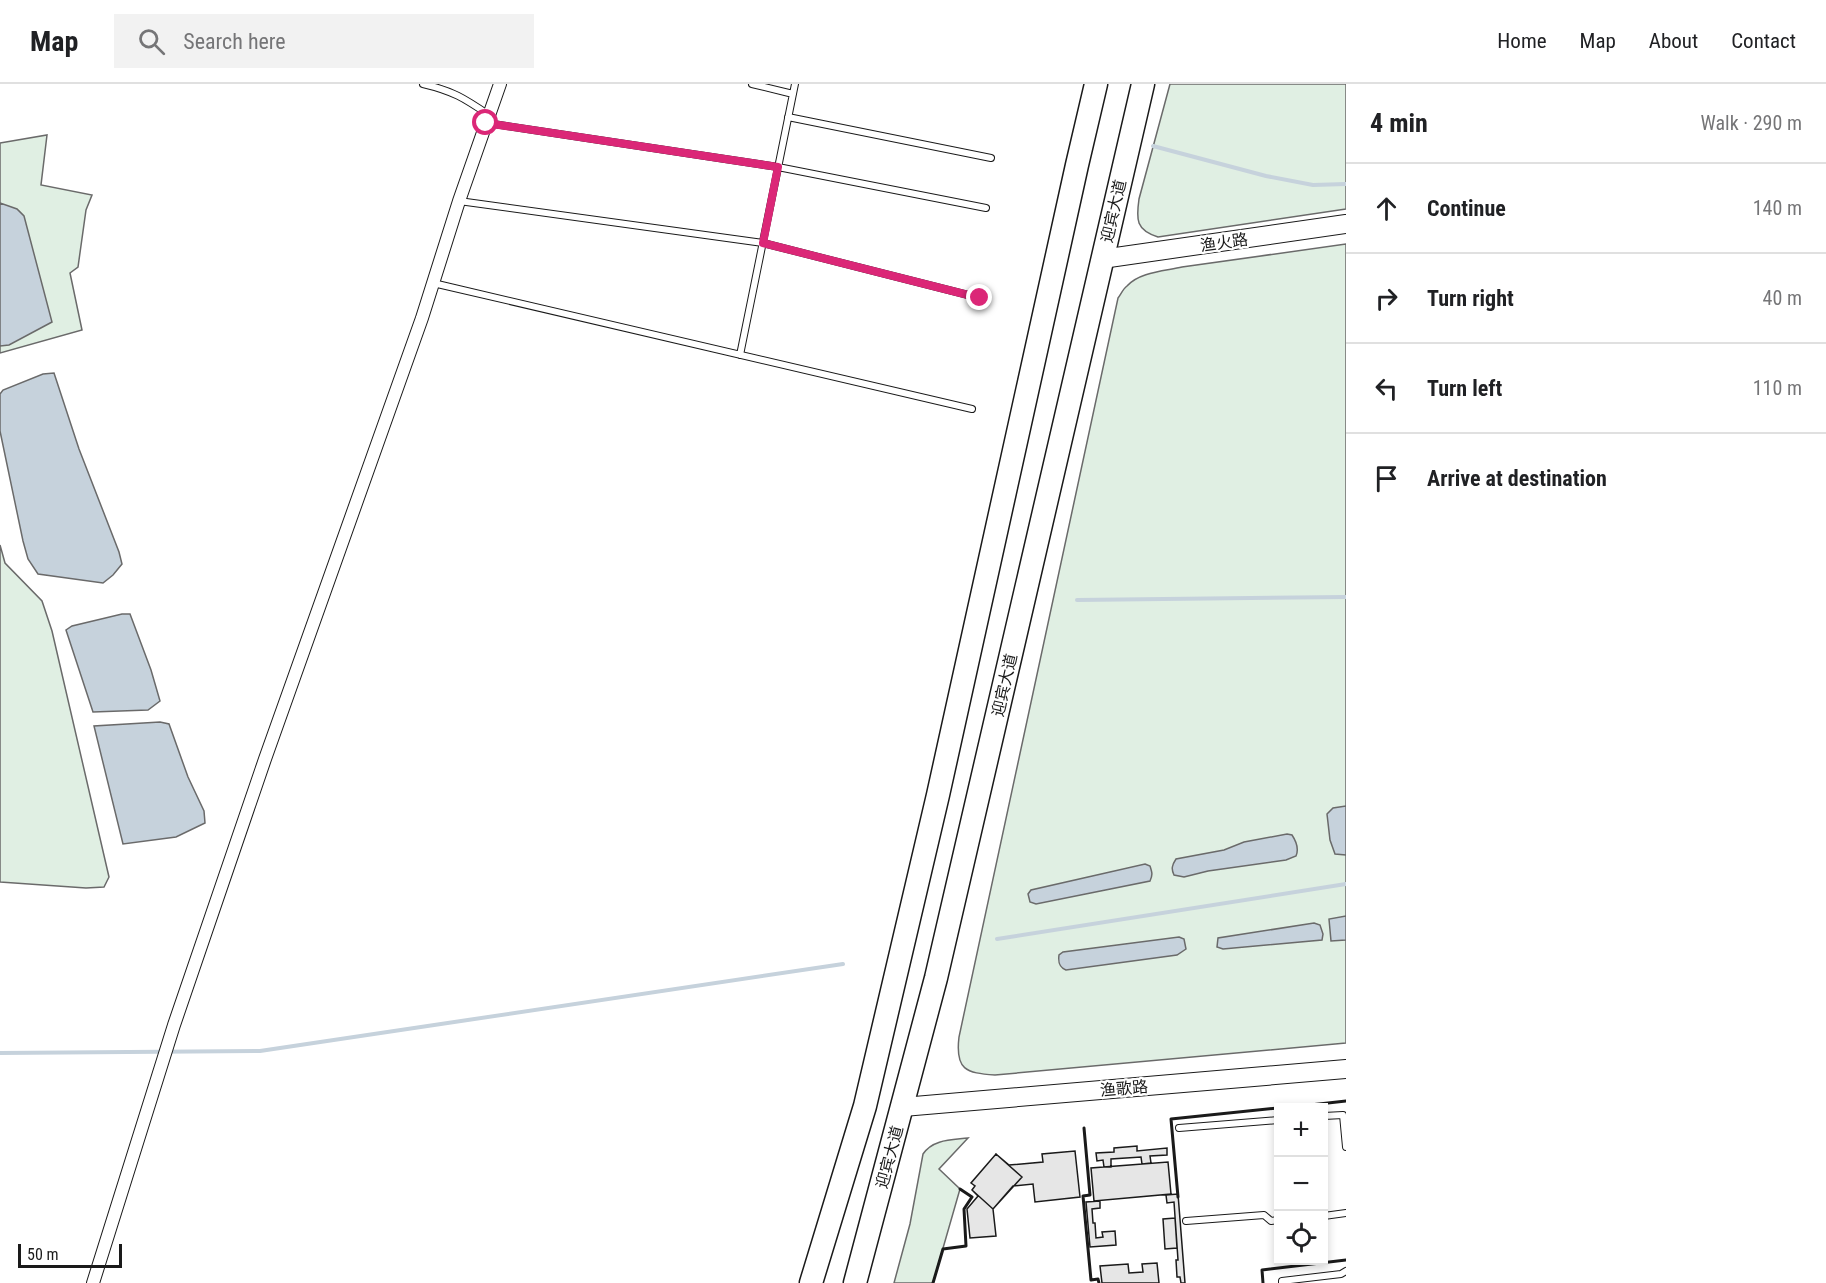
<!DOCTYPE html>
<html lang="en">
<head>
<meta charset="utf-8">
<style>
	:root { --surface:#fff; --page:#f2f2f2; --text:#202124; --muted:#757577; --line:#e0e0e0 }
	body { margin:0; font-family:"Roboto Condensed","Noto Sans SC",sans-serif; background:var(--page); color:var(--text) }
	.controls { position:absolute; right:18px; bottom:18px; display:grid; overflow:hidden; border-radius:0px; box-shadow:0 3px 9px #0003 }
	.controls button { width:54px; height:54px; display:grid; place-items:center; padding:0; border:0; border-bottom:2px solid var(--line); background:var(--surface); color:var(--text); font:30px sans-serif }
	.scale { position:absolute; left:18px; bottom:15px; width:104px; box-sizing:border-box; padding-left:6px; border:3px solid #1a1a1a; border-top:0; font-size:16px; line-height:21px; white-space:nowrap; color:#1a1a1a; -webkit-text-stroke:4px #fff; paint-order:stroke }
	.stop { position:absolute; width:18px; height:18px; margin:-14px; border:4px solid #db2777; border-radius:50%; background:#fff }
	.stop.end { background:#db2777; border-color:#fff; box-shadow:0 2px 6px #0008 }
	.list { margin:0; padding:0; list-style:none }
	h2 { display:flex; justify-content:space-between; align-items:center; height:78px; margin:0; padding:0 24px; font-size:26px }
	h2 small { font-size:20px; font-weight:400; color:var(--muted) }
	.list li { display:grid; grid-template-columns:39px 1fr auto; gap:18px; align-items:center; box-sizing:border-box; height:90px; padding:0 24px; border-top:2px solid var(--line) }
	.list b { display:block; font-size:22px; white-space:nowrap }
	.list em { font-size:20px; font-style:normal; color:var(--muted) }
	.icon { flex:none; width:33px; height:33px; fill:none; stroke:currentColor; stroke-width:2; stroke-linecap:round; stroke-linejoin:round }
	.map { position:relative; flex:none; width:1346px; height:1199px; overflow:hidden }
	header { display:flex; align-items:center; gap:36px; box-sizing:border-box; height:84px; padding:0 30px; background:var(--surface); border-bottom:2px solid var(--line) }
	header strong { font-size:28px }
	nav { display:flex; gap:33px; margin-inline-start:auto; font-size:21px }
	.search { width:420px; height:54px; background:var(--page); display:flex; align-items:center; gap:15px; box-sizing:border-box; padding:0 21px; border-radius:0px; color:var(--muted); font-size:22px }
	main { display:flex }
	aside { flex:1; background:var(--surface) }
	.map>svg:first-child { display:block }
</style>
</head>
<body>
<header>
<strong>Map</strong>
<div class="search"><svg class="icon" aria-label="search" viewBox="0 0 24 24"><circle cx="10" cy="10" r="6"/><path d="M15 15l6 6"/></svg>Search here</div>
<nav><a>Home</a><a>Map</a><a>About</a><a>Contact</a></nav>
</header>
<main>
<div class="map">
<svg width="1346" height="1199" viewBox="0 0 1346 1199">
	<rect width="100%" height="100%" fill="#fff"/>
	<path fill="#e0efe3" stroke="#6a6a6a" stroke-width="1.5" d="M1170,0h176v125l-188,28c-22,-7 -22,-17 -19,-38z
		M47,51l-6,50 51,10 -6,15 -8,57 -8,6 12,57 -82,23v-210z
		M1346,160v799l-351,32c-29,-2 -40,-5 -36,-38l159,-739c3,-4 5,-9 9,-12 12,-14 38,-15 55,-19z
		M0,461l5,18 37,38 10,30 57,246 -5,10 -18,1 -86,-6z
		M968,1054l-29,31 21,20 -27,94h-39l16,-59 13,-70c10,-15 29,-14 45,-16z"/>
	<path fill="#c6d2dc" stroke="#6a6a6a" stroke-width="1.5" d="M0,119l17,6 7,7 28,106 -43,23 -9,1z
		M54,289l25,76 40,103 3,12 -9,11 -10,8 -65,-9 -10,-15 -5,-18 -23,-110v-37l3,-4 40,-16z
		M122,530h8l21,56 9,31 -12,9 -55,2 -27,-82 6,-4z
		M160,638l9,2 19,53 16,34 1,12 -29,14 -53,7 -29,-118z
		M1346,722v49l-11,-1 -5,-14 -3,-26 6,-6z
		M1287,750l5,1c4,6 7,14 4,21l-10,4 -78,11 -24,6 -10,-2c-3,-6 -2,-10 2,-16l48,-9 20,-8z
		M1145,780l5,2c2,6 3,9 0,15l-114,23 -6,-2 -2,-8 3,-4z
		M1346,832v24l-15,1 -2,-22z
		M1314,839l6,2 3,9 -1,6 -99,9 -6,-2 1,-9z
		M1179,853l5,2 2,10 -9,6 -111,15c-7,-3 -8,-8 -7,-15l4,-3z"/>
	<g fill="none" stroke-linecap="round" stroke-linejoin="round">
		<path stroke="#c6d2dc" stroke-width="4" d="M1153,62l113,30 47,9 33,-1
			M1077,516l269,-3
			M997,855l349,-55
			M0,969l260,-2 583,-87"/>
	</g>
	<path fill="#e6e6e6" stroke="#1a1a1a" stroke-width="1.5" d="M1137,1062v5l30,-3v7l-17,1 1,7 -9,1 -1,-7 -30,2v8h-7l-1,-7 -6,1 -1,-8 18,-1v-4z
		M1075,1067l5,46 -45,5 -2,-18 -20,2 -20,23 3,27 -26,2 -3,-29 11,-13 -6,-6 3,-4 -4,-3 25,-29 13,11 34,-3 -1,-8z
		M996,1070l26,23 -29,32 -21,-19 3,-4 -4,-3z
		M1168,1078l3,32 -77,7 -3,-33z
		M1178,1110l7,89h-4l-1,-6h-3l-1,-17h2l-4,-58 -7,1 -1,-8z
		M1100,1117v7l-8,1 1,14h2l1,15 7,-1 -1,-5 13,-1 1,14 -26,2 -4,-45z
		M1175,1134l2,30 -12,1 -2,-30z
		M1157,1179l2,20h-57l-2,-17 28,-2 1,9 14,-1 -1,-8z"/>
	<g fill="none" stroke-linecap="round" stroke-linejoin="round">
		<g stroke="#1a1a1a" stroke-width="8">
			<path id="lane" d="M423,0c30,7 41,14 66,31
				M752,0l41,10
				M788,33l203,41
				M487,39l291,44 208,41
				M459,117l304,42 217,55
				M433,199l539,126
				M740,271l55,-271
				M1324,1032l19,-1 3,32
				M1179,1044l99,-8
				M1324,1132l22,-3
				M1186,1137l78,-6 7,6 7,-1
				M1282,1199v-2l59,-7 5,-3"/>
		</g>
		<g stroke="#1a1a1a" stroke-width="14">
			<path id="street" d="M93,1199l81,-258 91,-266 157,-441 37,-117 41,-117"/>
		</g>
		<g stroke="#1a1a1a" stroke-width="20">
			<path id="secondary" d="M1102,175l244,-35
				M903,1023l443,-38"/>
		</g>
		<g stroke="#1a1a1a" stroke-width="25">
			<path id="highway" d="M811,1199l54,-177 73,-311 139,-630 19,-81
				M855,1199l81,-305 207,-894"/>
		</g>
		<use href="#lane" stroke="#fff" stroke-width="6"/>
		<use href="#street" stroke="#fff" stroke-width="12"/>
		<use href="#secondary" stroke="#fff" stroke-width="18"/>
		<use href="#highway" stroke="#fff" stroke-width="22"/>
		<path stroke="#1a1a1a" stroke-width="3" d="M1283,1024l63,-7
			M1084,1044l6,67 -7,1 8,84 7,-1 1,4
			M1178,1113l-7,-78 107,-11
			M933,1199l10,-34 23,-3 -2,-37 8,-12 -12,-8
			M1263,1199l-1,-13 84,-10"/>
	</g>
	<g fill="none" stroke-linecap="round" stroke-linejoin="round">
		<path stroke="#db2777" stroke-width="8" d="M486,39l292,44 -15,76 217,55"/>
	</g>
	<g text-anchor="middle" stroke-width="4.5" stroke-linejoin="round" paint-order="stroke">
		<g font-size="16" fill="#1a1a1a" stroke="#fff">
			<text transform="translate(1113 127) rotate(-77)" y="6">迎宾大道</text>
			<text transform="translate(1224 158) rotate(-8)" y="6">渔火路</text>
			<text transform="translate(1004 601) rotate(-77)" y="6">迎宾大道</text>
			<text transform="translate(1124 1004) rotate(-5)" y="6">渔歌路</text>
			<text transform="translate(889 1073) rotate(-75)" y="6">迎宾大道</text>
		</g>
	</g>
</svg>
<div class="controls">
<button>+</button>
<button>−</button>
<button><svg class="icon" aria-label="locate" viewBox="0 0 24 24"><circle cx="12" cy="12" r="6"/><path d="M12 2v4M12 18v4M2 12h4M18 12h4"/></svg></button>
</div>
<div class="scale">50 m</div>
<div class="stop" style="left:486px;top:39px"></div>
<div class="stop end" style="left:980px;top:214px"></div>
</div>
<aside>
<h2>4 min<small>Walk · 290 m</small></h2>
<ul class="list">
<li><svg class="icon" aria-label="ahead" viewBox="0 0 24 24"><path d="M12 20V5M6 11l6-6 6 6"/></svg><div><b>Continue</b></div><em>140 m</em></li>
<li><svg class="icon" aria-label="right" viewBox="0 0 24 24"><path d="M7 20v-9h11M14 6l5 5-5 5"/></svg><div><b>Turn right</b></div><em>40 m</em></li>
<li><svg class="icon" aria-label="left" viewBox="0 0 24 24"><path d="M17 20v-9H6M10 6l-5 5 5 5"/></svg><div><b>Turn left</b></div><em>110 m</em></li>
<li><svg class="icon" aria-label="arrive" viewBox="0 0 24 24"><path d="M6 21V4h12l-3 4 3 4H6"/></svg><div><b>Arrive at destination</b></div></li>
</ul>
</aside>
</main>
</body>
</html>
